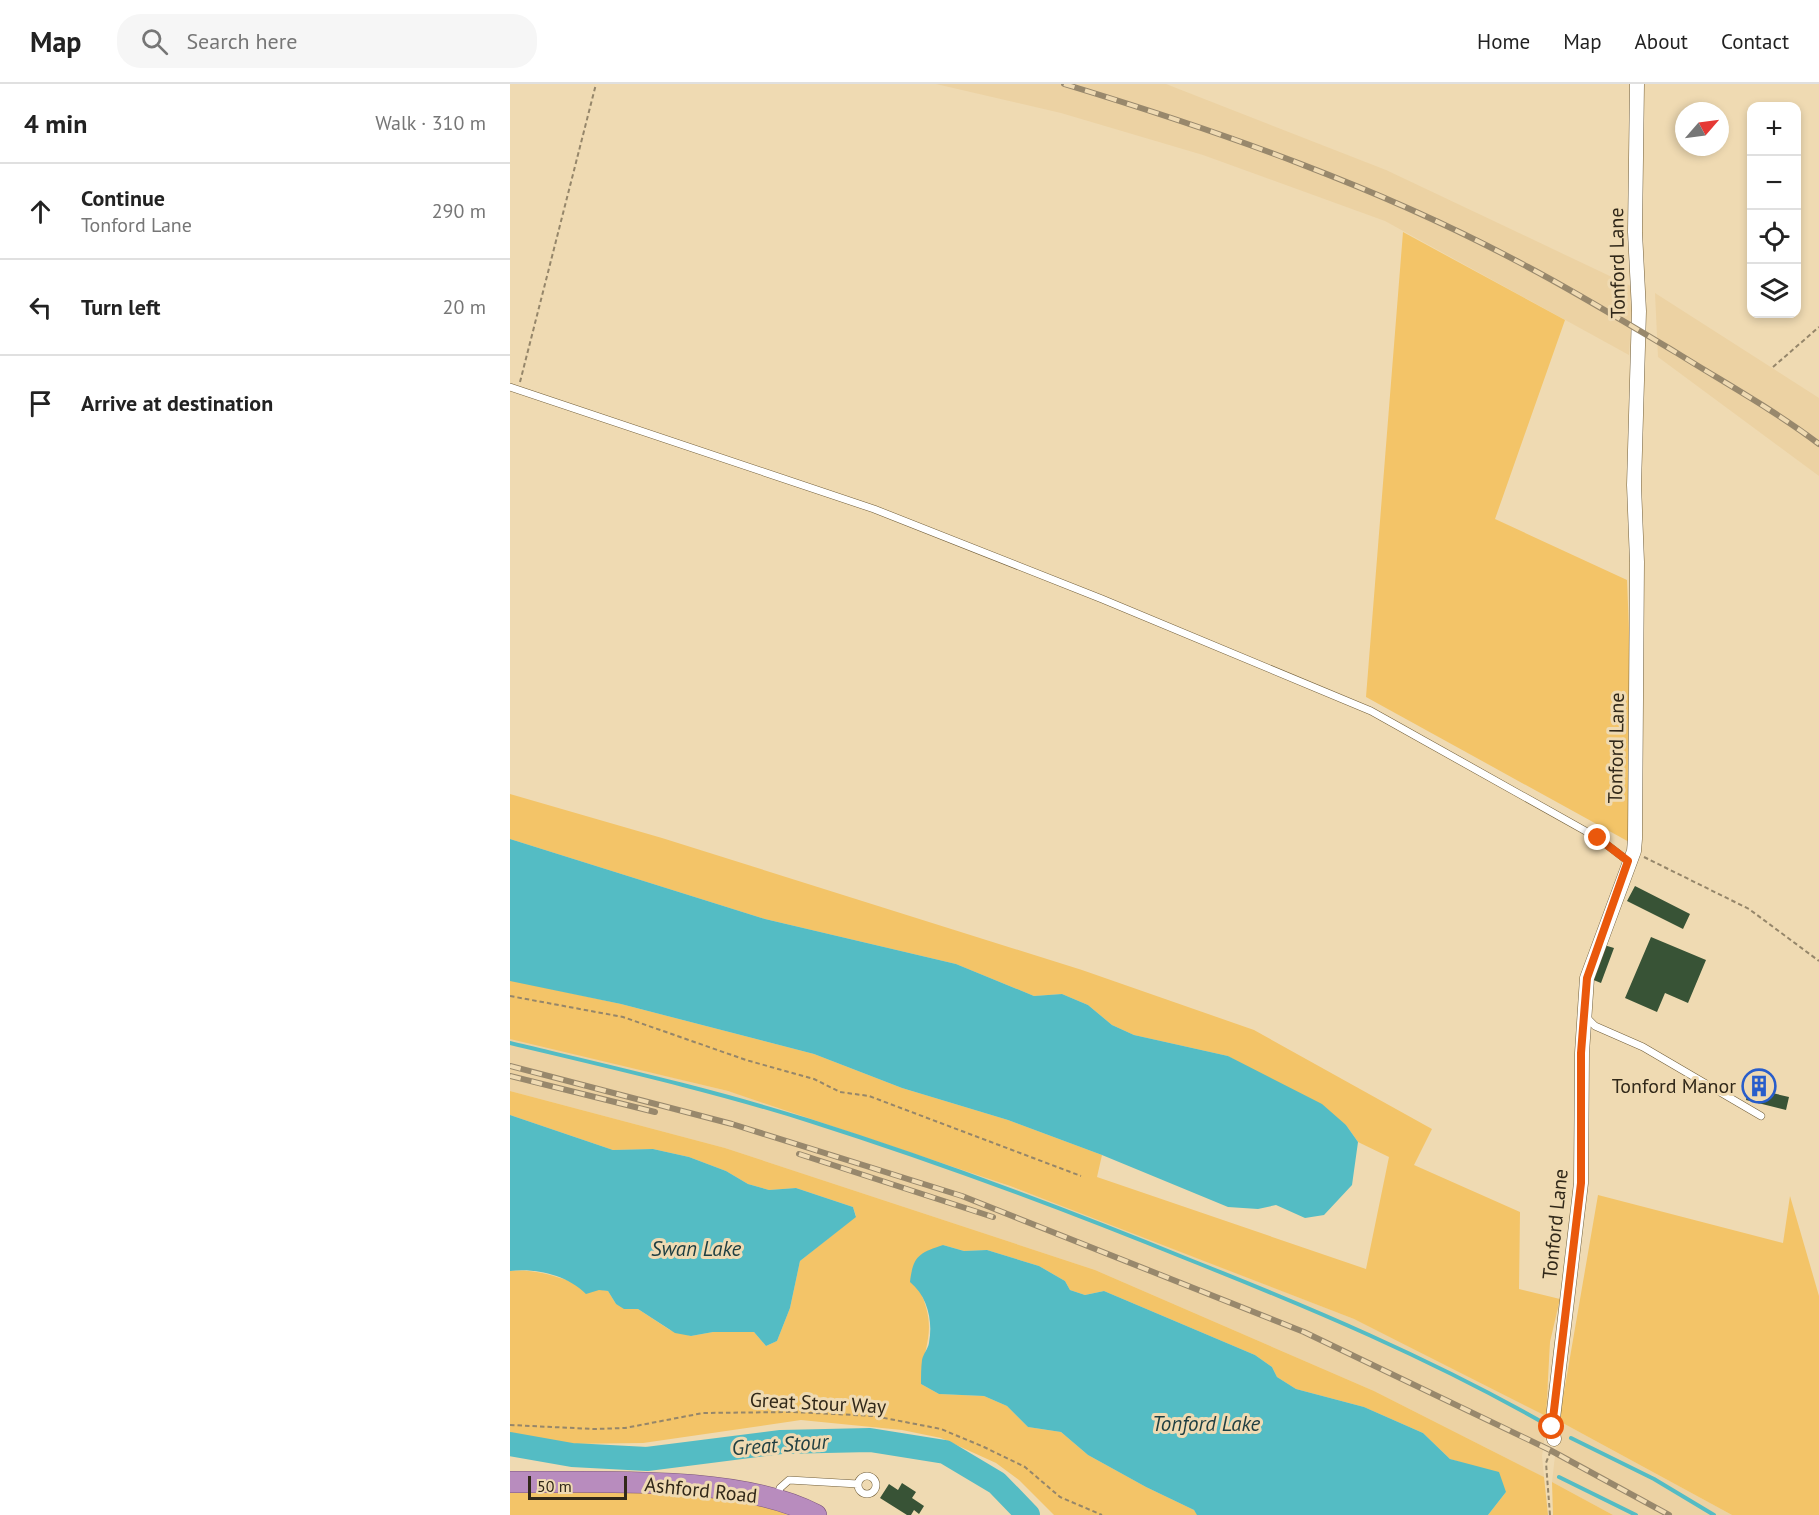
<!DOCTYPE html>
<html lang="en">
<head>
<meta charset="utf-8">
<style>
	:root { --surface:#fff; --page:#f6f6f6; --text:#222; --muted:#767676; --line:#e0e0e0 }
	body { margin:0; font-family:"PT Sans",sans-serif; background:var(--page); color:var(--text) }
	.controls { position:absolute; right:18px; top:18px; display:grid; overflow:hidden; border-radius:12px; box-shadow:0 3px 9px #0003 }
	.controls button { width:54px; height:54px; display:grid; place-items:center; padding:0; border:0; border-bottom:2px solid var(--line); background:var(--surface); color:var(--text); font:30px sans-serif }
	.compass { position:absolute; left:1165px; top:18px; width:54px; height:54px; border-radius:50%; background:var(--surface); box-shadow:0 3px 9px #0003; rotate:62deg }
	.scale { position:absolute; left:18px; bottom:15px; width:99px; box-sizing:border-box; padding-left:6px; border:3px solid #312819; border-top:0; font-size:16px; line-height:21px; white-space:nowrap; color:#312819; -webkit-text-stroke:4px #efdab2; paint-order:stroke }
	.stop { position:absolute; width:18px; height:18px; margin:-14px; border:4px solid #ea580c; border-radius:50%; background:#fff }
	.stop.end { background:#ea580c; border-color:#fff; box-shadow:0 2px 6px #0008 }
	.list { margin:0; padding:0; list-style:none }
	h2 { display:flex; justify-content:space-between; align-items:center; height:78px; margin:0; padding:0 24px; font-size:26px }
	h2 small { font-size:20px; font-weight:400; color:var(--muted) }
	.list li { display:grid; grid-template-columns:39px 1fr auto; gap:18px; align-items:center; box-sizing:border-box; height:96px; padding:0 24px; border-top:2px solid var(--line) }
	.list b { display:block; font-size:22px; white-space:nowrap }
	.list p { margin:0; font-size:20px; white-space:nowrap; color:var(--muted) }
	.list em { font-size:20px; font-style:normal; color:var(--muted) }
	.icon { flex:none; width:33px; height:33px; fill:none; stroke:currentColor; stroke-width:2; stroke-linecap:round; stroke-linejoin:round }
	.map { position:relative; flex:none; width:1309px; height:1431px; overflow:hidden }
	header { display:flex; align-items:center; gap:36px; box-sizing:border-box; height:84px; padding:0 30px; background:var(--surface); border-bottom:2px solid var(--line) }
	header strong { font-size:28px }
	nav { display:flex; gap:33px; margin-inline-start:auto; font-size:21px }
	.search { width:420px; height:54px; background:var(--page); display:flex; align-items:center; gap:15px; box-sizing:border-box; padding:0 21px; border-radius:24px; color:var(--muted); font-size:22px }
	main { display:flex }
	aside { flex:1; background:var(--surface) }
	.map>svg:first-child { display:block }
</style>
</head>
<body>
<header>
<strong>Map</strong>
<div class="search"><svg class="icon" aria-label="search" viewBox="0 0 24 24"><circle cx="10" cy="10" r="6"/><path d="M15 15l6 6"/></svg>Search here</div>
<nav><a>Home</a><a>Map</a><a>About</a><a>Contact</a></nav>
</header>
<main>
<aside>
<h2>4 min<small>Walk · 310 m</small></h2>
<ul class="list">
<li><svg class="icon" aria-label="ahead" viewBox="0 0 24 24"><path d="M12 20V5M6 11l6-6 6 6"/></svg><div><b>Continue</b><p>Tonford Lane</p></div><em>290 m</em></li>
<li><svg class="icon" aria-label="left" viewBox="0 0 24 24"><path d="M17 20v-9H6M10 6l-5 5 5 5"/></svg><div><b>Turn left</b></div><em>20 m</em></li>
<li><svg class="icon" aria-label="arrive" viewBox="0 0 24 24"><path d="M6 21V4h12l-3 4 3 4H6"/></svg><div><b>Arrive at destination</b></div></li>
</ul>
</aside>
<div class="map">
<svg width="1309" height="1431" viewBox="0 0 1309 1431">
	<rect width="100%" height="100%" fill="#efdab2"/>
	<path fill="#ecd2a3" d="M426,0h230l220,86 247,117 -4,68 -244,-134 -182,-66 -142,-42z
		M1145,209l164,105v78l-161,-119z
		M0,954l218,53 82,24 241,86 303,118 138,68 14,-20 46,20 -10,69 2,21 -170,-86 -279,-121 -370,-122 -215,-57z
		M1049,1337l173,94h-119l-61,-33z"/>
	<path fill="#f3c468" d="M893,148l162,88 -70,199 132,61 4,99v164l-265,-146z
		M0,710l152,44 420,132 172,60 178,99 -18,36 106,47 -1,77 41,10 -10,43 -4,74 -192,-97 -344,-133 -282,-95 -218,-52v-59l111,24 193,50 88,34 106,32 94,35 -5,22 269,92 23,-112 -31,-15 -12,-17 -118,-69 -94,-21 -22,-10 -24,-20 -26,-11 -28,2 -78,-32 -191,-45 -255,-80z
		M0,1007l215,57 370,122 279,121 170,86 4,38h-60l18,-23 -34,-26 -22,-7 -27,-26 -59,-26 -68,-18 -19,-12 -5,-10 -17,-12 -151,-64 -19,4 -15,-5 -5,-9 -26,-15 -52,-16 -23,1 -21,-6 -24,44c20,42 4,54 2,95l18,10 45,2 23,10 21,21 33,5 27,23 58,32 48,23 4,5h-144l-35,-35 -23,-17 -55,-25 -39,-8 -101,-10 -158,23 -78,1 -55,-6v-167c35,-4 64,15 98,20l8,13 22,5 32,21 21,6 22,-4h41l12,14 11,-5 13,-33 10,-47 56,-45 -3,-9 -57,-19 -27,2 -21,-6 -22,-13 -37,-14 -36,-8 -40,1 -103,-35z
		M1088,1111l185,48 7,-47 29,100v219h-87l-173,-94z
		M1042,1398l61,33h-60z
		M0,1407c83,1 202,-7 278,24h-278z"/>
	<path fill="#54bcc4" d="M0,755l255,80 191,45 78,32 28,-2 26,11 24,20 22,10 94,21 94,48 24,21 12,17 -6,43 -28,30 -19,3 -29,-13 -18,4 -30,-2 -126,-52 -94,-35 -106,-32 -88,-34 -193,-50 -111,-23z
		M0,1031l103,35 40,-1 36,8 37,14 22,13 21,6 27,-2 57,19 3,10 -56,44 -10,47 -13,33 -11,5 -12,-14h-41l-22,4 -16,-3 -37,-24h-14l-8,-5 -8,-13 -9,-1 -13,4c-19,-19 -50,-26 -76,-23z
		M433,1161l21,6 23,-1 52,16 26,15 5,9 15,5 19,-4 151,64 17,12 5,10 19,12 68,18 59,26 27,26 49,13 7,20 -18,23h-291l-3,-5 -48,-23 -58,-32 -27,-23 -33,-5 -21,-21 -23,-10 -45,-2 -18,-10c0,-8 0,-16 1,-24 1,-6 6,-11 7,-17 4,-22 -1,-46 -19,-61 3,-26 9,-29 33,-37z"/>
	<g fill="none" stroke-linecap="round" stroke-linejoin="round">
		<path stroke="#54bcc4" stroke-width="4" d="M0,959c100,24 202,47 300,78 129,41 255,88 380,139 121,48 239,98 352,162
			M1061,1354l83,41 60,36
			M1049,1393l77,38"/>
		<path stroke="#54bcc4" stroke-width="24" d="M0,1360l62,11 75,4 134,-17 89,-2 75,12 52,31 31,32"/>
	</g>
	<path fill="#385336" d="M1125,802l55,28 -7,15 -56,-28z
		M1141,853l55,23 -18,43 -23,-10 -8,19 -32,-14z
		M1094,861l10,3 -13,35 -10,-4z
		M1241,991l20,4 -3,13 21,5 -3,13 -40,-10z
		M392,1399l14,9 -4,6 12,8 -5,8 -5,-4 -3,5h-4l-27,-17 9,-14 9,6z"/>
	<g fill="none" stroke-linecap="round" stroke-linejoin="round">
		<g stroke="#715e39" stroke-width="8">
			<path id="service" d="M0,303l364,122 228,90 269,112 227,127 30,23
				M1076,933l9,9 48,21 118,69
				M348 1401a9 9 0 1 1 18 0a9 9 0 1 1-18 0Z
				M268,1412l2,-8 9,-8 69,4"/>
		</g>
		<g stroke="#715e39" stroke-width="15">
			<path id="minor" d="M1044,1355l-2,-12 29,-244 1,-130 5,-75 47,-127 1,-12 2,-277 -3,-77 5,-174 -4,-79 2,-148"/>
		</g>
		<g stroke="#7d577a" stroke-width="22">
			<path id="trunk" d="M0,1398c87,1 229,-8 306,33"/>
		</g>
		<path stroke="#95866a" stroke-width="2" stroke-dasharray="4.5 3" stroke-linecap="butt" d="M1263,283l46,-40
			M10,298l76,-298
			M1134,773l105,52 70,52
			M0,912l113,21 123,43 68,19 26,13 29,4 212,80
			M0,1341l84,4 31,-1 78,-15 90,-1 81,4 67,13 43,18 41,20 35,30 42,18
			M1040,1431l-4,-52 5,-13"/>
		<use href="#service" stroke="#fff" stroke-width="7"/>
		<use href="#minor" stroke="#fff" stroke-width="14"/>
		<use href="#trunk" stroke="#b88cbe" stroke-width="21"/>
		<g stroke="#98886c" stroke-width="6">
			<path id="rail" d="M554,0c158,48 318,104 464,183 51,27 100,57 149,86 48,30 97,57 142,91
				M0,982l222,58 230,72 342,136 246,118 119,65
				M0,992l145,36
				M289,1070l194,63"/>
		</g>
		<use href="#rail" stroke="#efdab2" stroke-width="4" stroke-dasharray="11" stroke-linecap="butt"/>
	</g>
	<g fill="none" stroke-linecap="round" stroke-linejoin="round">
		<path stroke="#ea580c" stroke-width="8" d="M1042,1343l29,-244v-130l6,-75 41,-117 -30,-23"/>
	</g>
	<defs>
		<g id="building-ring" transform="scale(1.725)"><circle r="9.5" fill="#efdab2" stroke="#285dcb" stroke-width="1.5"/><path d="M-4-6H4V6H1V3H-1V6H-4ZM-2.5-4.3h1.7v1.8h-1.7ZM.8-4.3h1.7v1.8H.8ZM-2.5-1h1.7V.8h-1.7ZM.8-1h1.7V.8H.8Z" fill="#285dcb"/></g>
	</defs>
	<g fill-rule="evenodd">
		<use href="#building-ring" x="1249" y="1002"/>
	</g>
	<g text-anchor="middle" stroke-width="6" stroke-linejoin="round" paint-order="stroke">
		<g font-size="20" fill="#312819" stroke="#efdab2">
			<text transform="translate(1107 179) rotate(-91)" y="7">Tonford Lane</text>
			<text transform="translate(1106 664) rotate(-89)" y="7">Tonford Lane</text>
			<text transform="translate(1045 1140) rotate(-84)" y="7">Tonford Lane</text>
			<text transform="translate(308 1319) rotate(3)" y="7">Great Stour Way</text>
			<text transform="translate(191 1406) rotate(6)" y="7">Ashford Road</text>
		</g>
		<g font-size="20" fill="#312819" stroke="#efdab2" text-anchor="end">
			<text x="1226" y="1009">Tonford Manor</text>
		</g>
		<g font-size="21" font-style="italic" fill="#1e3e41" stroke="#efdab2">
			<text x="186" y="1172">Swan Lake</text>
			<text x="696" y="1347">Tonford Lake</text>
			<text transform="translate(270 1361) rotate(-4)" y="7">Great Stour</text>
		</g>
	</g>
</svg>
<div class="controls">
<button>+</button>
<button>−</button>
<button><svg class="icon" aria-label="locate" viewBox="0 0 24 24"><circle cx="12" cy="12" r="6"/><path d="M12 2v4M12 18v4M2 12h4M18 12h4"/></svg></button>
<button><svg class="icon" aria-label="layers" viewBox="0 0 24 24"><path d="M12 4l9 5-9 5-9-5zM3 14l9 5 9-5"/></svg></button>
</div>
<svg class="compass" viewBox="-18 -18 36 36"><path d="M0-13l5 13h-10z" fill="#e53935"/><path d="M0 13l5-13h-10z" fill="#767676"/></svg>
<div class="scale">50 m</div>
<div class="stop" style="left:1042px;top:1343px"></div>
<div class="stop end" style="left:1088px;top:754px"></div>
</div>
</main>
</body>
</html>
